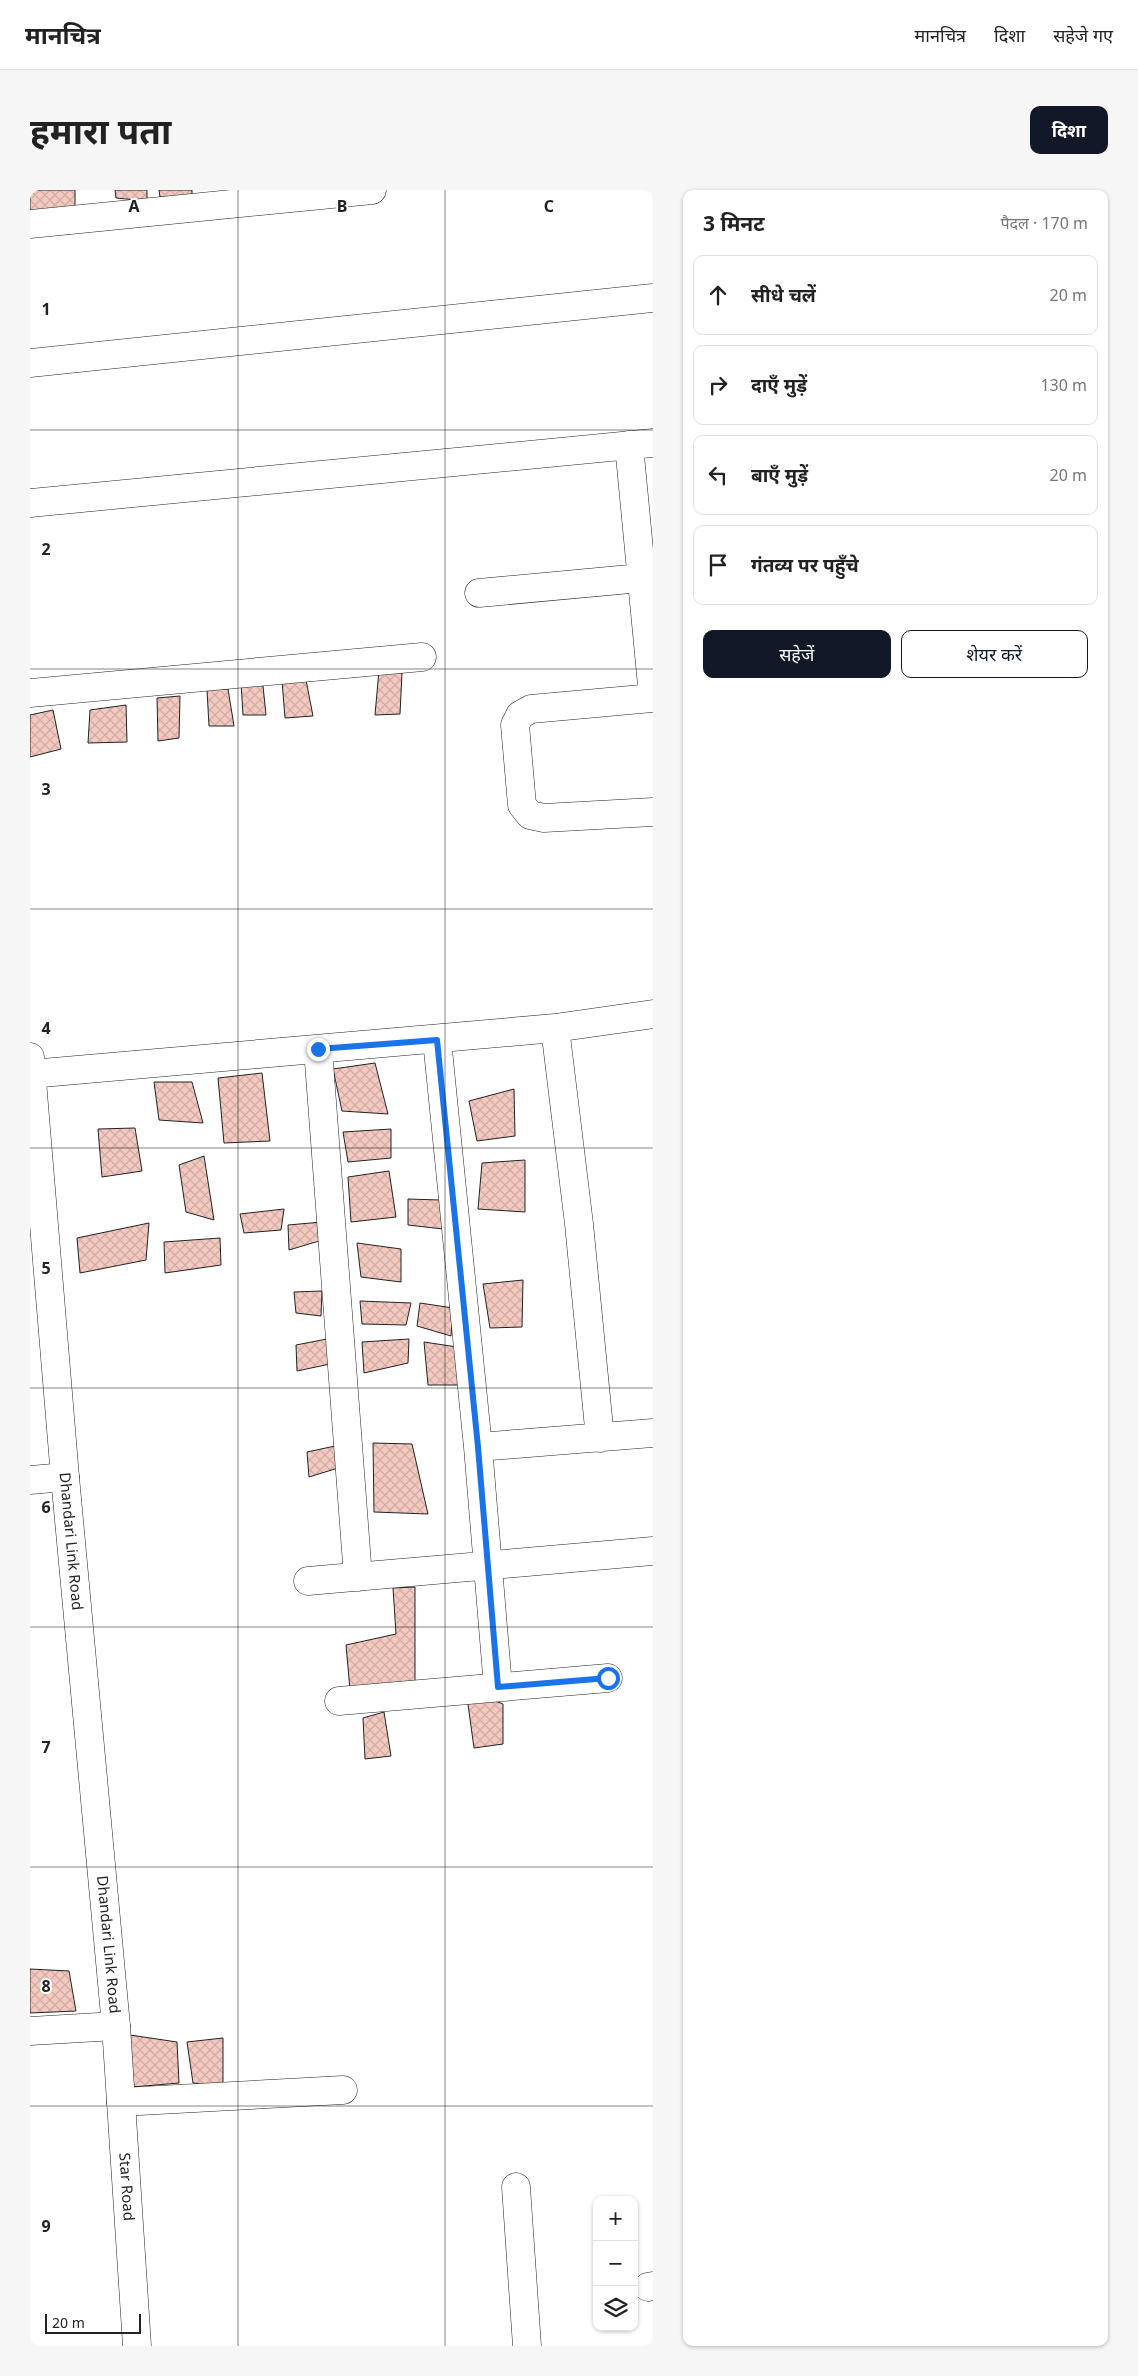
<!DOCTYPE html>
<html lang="hi">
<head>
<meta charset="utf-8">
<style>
	:root { --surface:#fff; --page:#f6f6f6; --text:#222; --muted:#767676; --line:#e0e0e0; --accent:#111827 }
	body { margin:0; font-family:"Noto Sans","Noto Sans Devanagari",sans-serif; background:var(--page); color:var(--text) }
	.controls { position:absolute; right:15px; bottom:15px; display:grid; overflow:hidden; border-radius:10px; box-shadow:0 1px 4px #0004 }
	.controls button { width:45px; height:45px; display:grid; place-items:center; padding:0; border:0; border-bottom:1px solid var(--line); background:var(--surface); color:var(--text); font:25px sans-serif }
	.scale { position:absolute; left:15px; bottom:12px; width:96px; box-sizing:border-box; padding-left:5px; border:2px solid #222; border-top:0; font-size:14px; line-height:18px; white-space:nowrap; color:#222; -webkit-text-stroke:4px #fff; paint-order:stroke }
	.stop { position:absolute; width:15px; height:15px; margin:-11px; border:4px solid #1a73e8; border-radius:50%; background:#fff }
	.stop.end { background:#1a73e8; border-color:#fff; box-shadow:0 1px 5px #0008 }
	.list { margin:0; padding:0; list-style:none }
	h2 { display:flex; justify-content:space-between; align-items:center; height:65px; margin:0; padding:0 20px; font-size:21px }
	h2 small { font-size:16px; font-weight:400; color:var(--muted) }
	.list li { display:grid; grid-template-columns:32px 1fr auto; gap:15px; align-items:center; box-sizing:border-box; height:80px; margin:0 10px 10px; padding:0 10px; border:1px solid var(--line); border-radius:10px }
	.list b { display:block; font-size:19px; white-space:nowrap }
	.list em { font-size:16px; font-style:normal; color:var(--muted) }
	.actions { display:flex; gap:10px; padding:15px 20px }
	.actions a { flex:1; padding:11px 0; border:1px solid var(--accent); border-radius:10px; text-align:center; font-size:18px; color:var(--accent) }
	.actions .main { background:var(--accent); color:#fff }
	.icon { flex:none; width:28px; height:28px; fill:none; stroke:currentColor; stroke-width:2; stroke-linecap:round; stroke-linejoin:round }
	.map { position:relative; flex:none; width:623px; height:2156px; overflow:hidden; border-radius:10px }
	header { display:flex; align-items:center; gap:30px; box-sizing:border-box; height:70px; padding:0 25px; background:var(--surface); border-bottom:1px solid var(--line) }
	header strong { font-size:24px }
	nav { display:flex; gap:28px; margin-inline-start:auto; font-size:18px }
	.intro { display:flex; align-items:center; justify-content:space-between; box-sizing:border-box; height:120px; padding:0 30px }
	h1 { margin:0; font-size:35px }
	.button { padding:12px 22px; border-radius:10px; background:var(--accent); color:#fff; font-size:18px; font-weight:700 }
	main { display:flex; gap:30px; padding:0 30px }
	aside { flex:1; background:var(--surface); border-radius:10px; box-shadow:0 1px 4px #0004 }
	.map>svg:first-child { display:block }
</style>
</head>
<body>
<header>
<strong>मानचित्र</strong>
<nav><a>मानचित्र</a><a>दिशा</a><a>सहेजे गए</a></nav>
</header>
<div class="intro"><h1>हमारा पता</h1><a class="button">दिशा</a></div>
<main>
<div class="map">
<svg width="623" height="2156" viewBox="0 0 623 2156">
	<defs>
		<pattern id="building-cross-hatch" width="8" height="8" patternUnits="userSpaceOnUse" patternTransform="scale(1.25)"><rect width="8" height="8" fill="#f3c9c0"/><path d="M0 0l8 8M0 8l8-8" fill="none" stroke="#d0aca5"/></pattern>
	</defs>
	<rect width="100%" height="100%" fill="#fff"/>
	<path fill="url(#building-cross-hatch)" stroke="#222" d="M0,0h45v21l-45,1z
		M85,0h32v11l-31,-3z
		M129,0h33v7h-32z
		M349,480l23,3 -2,41 -25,1z
		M276,490l7,36 -28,2 -3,-37z
		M211,493l22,3 3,29h-23z
		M198,499l6,37h-25l-2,-36z
		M150,506l-1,42 -21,3 -1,-43z
		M96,515l1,37 -39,1 2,-33z
		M23,520l8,39 -31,8v-42z
		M345,873l13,51 -46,-3 -9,-42z
		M232,883l8,68 -46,2 -6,-65z
		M124,892h38l11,41 -44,-3z
		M484,899l1,47 -38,5 -8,-40z
		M105,938l7,43 -40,6 -4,-48z
		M361,939v29l-43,4 -5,-30z
		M174,966l10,64 -28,-8 -7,-47z
		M495,970v52l-47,-3 4,-46z
		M359,981l7,46 -45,5 -3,-45z
		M378,1009l32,1 3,29 -35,-4z
		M254,1019l-3,21 -37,3 -4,-19z
		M292,1032l-3,19 -30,9 -1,-25z
		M119,1033l-3,37 -66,13 -3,-35z
		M190,1048l1,27 -56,8 -1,-31z
		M327,1053l44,6v33l-40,-5z
		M493,1090l-1,47 -32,1 -7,-44z
		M292,1101l-1,25 -25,-3 -2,-21z
		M330,1111l51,2 -5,22 -44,-1z
		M390,1113l33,5 -2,28 -34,-10z
		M302,1148l-2,26 -33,7 -1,-26z
		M379,1149l-1,24 -44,10 -2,-31z
		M394,1152l33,5 2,38h-31z
		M343,1253l39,1 16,70 -54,-2z
		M305,1256l3,22 -29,9 -2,-25z
		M385,1397v94l-65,9 -4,-45 50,-11 -3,-46z
		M436,1500l37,14v40l-29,4z
		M354,1522l7,44 -26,3 -2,-41z
		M0,1779l39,2 7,40 -46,2z
		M100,1845l47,7 2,41 -46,4z
		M193,1848v48l-30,-3 -6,-41z"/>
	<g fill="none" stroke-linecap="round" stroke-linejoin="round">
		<g stroke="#222" stroke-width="29">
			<path id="minor" d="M0,34l342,-34
				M0,173l623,-65
				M599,255l24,251
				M0,313l623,-60
				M449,403l162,-15
				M0,503l392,-36
				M623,508l-122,11 -11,6 -5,10 7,80 8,10 14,3 109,-6
				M525,838l24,196 21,214
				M407,850l41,407 20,240
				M288,859l40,528
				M0,884l525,-46 98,-14
				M448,1257l175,-14
				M0,1290l35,-3
				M278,1391l345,-30
				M309,1511l269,-23
				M0,1841l86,-5
				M91,1912l222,-12
				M486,1997l11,159
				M618,2097l5,-1"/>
		</g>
		<g stroke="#222" stroke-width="29">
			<g id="tertiary">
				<path id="s1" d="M0,867l35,420 51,549 21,320"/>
			</g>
		</g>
		<use href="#minor" stroke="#fff" stroke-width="28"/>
		<use href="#tertiary" stroke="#fff" stroke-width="28"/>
	</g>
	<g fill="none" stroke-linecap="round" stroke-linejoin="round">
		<path stroke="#1a73e8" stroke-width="6" d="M288,859l119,-9 41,407 20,240 110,-9"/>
	</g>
	<path fill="none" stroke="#222" stroke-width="1" stroke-opacity="0.55" d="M208,0v2156M415,0v2156M0,240h623M0,479h623M0,719h623M0,958h623M0,1198h623M0,1437h623M0,1677h623M0,1916h623"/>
	<g text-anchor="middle" stroke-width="4" stroke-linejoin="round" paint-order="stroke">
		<g font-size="15" fill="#222" stroke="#fff">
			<text dy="5" stroke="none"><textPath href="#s1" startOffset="486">Dhandari Link Road</textPath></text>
			<text dy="5" stroke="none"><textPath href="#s1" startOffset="891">Dhandari Link Road</textPath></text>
			<text dy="5" stroke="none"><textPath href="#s1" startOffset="1134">Star Road</textPath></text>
		</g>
	</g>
	<g font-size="16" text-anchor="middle" font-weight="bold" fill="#222" stroke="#fff" stroke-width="4" stroke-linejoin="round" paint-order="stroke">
		<text x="104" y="22">A</text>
		<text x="312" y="22">B</text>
		<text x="519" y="22">C</text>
		<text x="16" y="125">1</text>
		<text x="16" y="365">2</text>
		<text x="16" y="605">3</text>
		<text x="16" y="844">4</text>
		<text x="16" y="1084">5</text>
		<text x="16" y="1323">6</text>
		<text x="16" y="1563">7</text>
		<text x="16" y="1802">8</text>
		<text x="16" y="2042">9</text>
	</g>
</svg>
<div class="controls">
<button>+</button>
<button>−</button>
<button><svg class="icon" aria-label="layers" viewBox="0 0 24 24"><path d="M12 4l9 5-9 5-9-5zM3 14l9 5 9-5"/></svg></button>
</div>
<div class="scale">20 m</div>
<div class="stop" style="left:578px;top:1488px"></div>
<div class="stop end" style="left:288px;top:859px"></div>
</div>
<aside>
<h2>3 मिनट<small>पैदल · 170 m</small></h2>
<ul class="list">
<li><svg class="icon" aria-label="ahead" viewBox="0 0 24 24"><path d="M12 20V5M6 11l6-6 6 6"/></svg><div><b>सीधे चलें</b></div><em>20 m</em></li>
<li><svg class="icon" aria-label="right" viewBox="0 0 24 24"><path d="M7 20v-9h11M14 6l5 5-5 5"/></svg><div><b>दाएँ मुड़ें</b></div><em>130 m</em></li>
<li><svg class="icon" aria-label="left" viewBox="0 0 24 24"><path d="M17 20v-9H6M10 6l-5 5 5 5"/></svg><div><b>बाएँ मुड़ें</b></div><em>20 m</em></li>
<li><svg class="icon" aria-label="arrive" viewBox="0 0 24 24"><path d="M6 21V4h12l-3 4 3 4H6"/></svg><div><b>गंतव्य पर पहुँचे</b></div></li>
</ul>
<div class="actions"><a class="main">सहेजें</a><a>शेयर करें</a></div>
</aside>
</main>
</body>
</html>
